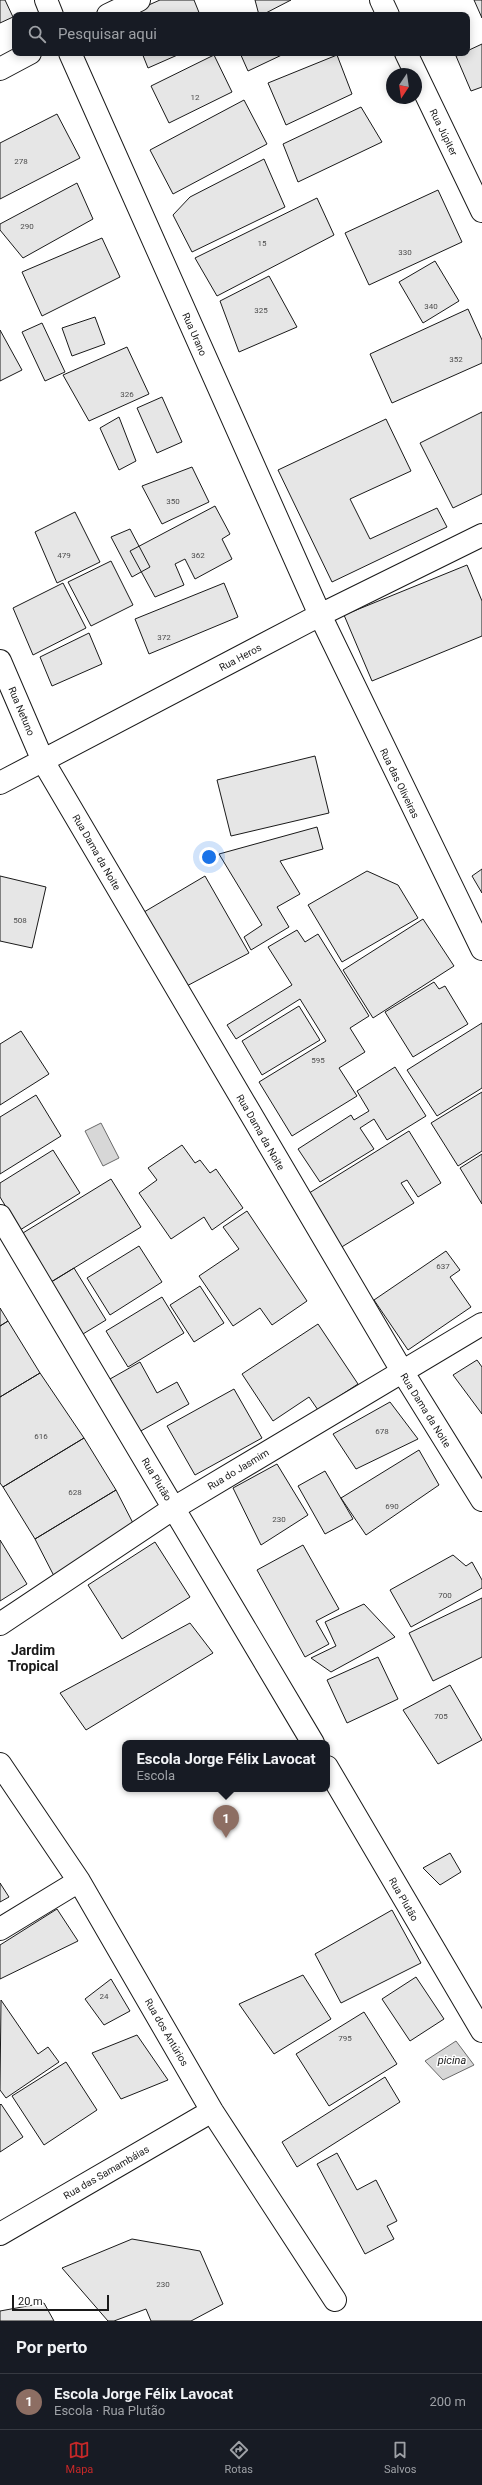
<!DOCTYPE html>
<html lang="pt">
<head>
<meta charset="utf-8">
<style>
	:root { --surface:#171b24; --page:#20242c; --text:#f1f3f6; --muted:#9ea1a6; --line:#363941; --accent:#c62828 }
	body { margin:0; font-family:Roboto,sans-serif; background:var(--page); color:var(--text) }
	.compass { position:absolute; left:386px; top:68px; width:36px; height:36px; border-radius:50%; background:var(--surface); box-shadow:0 2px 10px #0003; rotate:193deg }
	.scale { position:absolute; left:12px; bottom:10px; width:97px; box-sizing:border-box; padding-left:4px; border:2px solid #1a1a1a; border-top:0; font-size:11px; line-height:14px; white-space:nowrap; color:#1a1a1a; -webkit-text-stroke:3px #fff; paint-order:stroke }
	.you { position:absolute; left:209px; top:857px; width:14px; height:14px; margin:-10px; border:3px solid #fff; border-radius:50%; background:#1a73e8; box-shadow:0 0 0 6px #1a73e833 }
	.badge { display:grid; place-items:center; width:26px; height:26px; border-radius:50%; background:var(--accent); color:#fff; font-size:13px; font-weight:700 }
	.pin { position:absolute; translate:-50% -33px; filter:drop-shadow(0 1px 2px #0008) }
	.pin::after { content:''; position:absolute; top:21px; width:14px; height:12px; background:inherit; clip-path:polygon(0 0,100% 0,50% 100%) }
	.popup { position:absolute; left:122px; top:1740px; width:208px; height:52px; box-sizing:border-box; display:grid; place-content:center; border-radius:8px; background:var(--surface); filter:drop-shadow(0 1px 3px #0005); font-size:13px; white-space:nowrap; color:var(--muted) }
	.popup b { font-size:15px; color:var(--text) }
	.popup::after { content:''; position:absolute; left:50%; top:100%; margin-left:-8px; border:8px solid transparent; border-top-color:var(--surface) }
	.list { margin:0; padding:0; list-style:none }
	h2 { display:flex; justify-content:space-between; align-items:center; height:52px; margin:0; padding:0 16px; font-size:17px }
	h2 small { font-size:13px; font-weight:400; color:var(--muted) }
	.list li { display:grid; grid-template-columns:26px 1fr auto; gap:12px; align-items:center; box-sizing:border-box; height:56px; padding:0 16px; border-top:1px solid var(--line) }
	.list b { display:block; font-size:15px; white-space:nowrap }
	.list p { margin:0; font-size:13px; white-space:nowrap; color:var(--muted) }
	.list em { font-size:13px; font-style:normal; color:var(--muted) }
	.icon { flex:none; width:22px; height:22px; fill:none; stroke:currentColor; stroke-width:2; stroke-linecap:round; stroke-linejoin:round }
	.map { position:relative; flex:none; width:482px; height:2321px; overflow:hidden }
	.search { position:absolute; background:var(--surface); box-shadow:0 2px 10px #0003; left:12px; right:12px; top:12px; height:44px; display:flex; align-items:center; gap:10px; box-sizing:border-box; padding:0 14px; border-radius:8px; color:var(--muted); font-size:15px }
	.sheet { height:108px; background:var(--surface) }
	nav { display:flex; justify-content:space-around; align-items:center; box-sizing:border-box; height:56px; border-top:1px solid var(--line); background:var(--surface); font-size:11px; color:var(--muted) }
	nav a { display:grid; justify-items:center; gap:2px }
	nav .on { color:var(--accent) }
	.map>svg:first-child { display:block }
</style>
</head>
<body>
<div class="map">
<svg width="482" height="2321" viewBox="0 0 482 2321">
	<rect width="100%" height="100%" fill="#fff"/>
	<path fill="#d7d7d7" stroke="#6a6a6a" d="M101,1123l18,35 -16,8 -18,-35z
		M456,2041l18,24 -31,15 -18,-19z"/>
	<path fill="#e6e6e6" stroke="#1a1a1a" d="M0,0h5l8,17 -13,6z
		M160,0h34l6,15h-74z
		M255,0h36l-29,15h-3z
		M474,0h8v18z
		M482,44v43l-11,4 -15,-35 11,-3v-2z
		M142,53h40l-34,15z
		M240,53h46l-38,18z
		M214,55l18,37 -63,31 -18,-37z
		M337,55l15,39 -66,31 -18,-42z
		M244,100l23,44 -94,50 -23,-44z
		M361,107l21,35 -84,40 -15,-38z
		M57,114l23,44 -80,41v-56z
		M264,159l21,48 -93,45 -19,-37 17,-18z
		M77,183l16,36 -70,39 -23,-28v-6z
		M438,190l24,52 -93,43 -24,-52z
		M317,198l17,37 -117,61 -22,-38z
		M102,238l18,39 -78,39 -20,-44z
		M435,261l24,40 -36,22 -24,-41z
		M269,276l28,51 -58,25 -19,-51z
		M468,309l14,31v23l-90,40 -22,-49z
		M95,317l10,27 -33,12 -10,-28z
		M42,323l23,49 -20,9 -23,-49z
		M0,330l22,40 -22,11z
		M127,347l22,47 -60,27 -26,-46z
		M162,397l20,45 -25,11 -20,-45z
		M482,412v82l-29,14 -33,-65z
		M119,417l17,44 -17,9 -19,-42z
		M386,419l25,52 -61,28 20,40 67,-31 10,19 -115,55 -54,-112z
		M192,467l17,35 -47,22 -20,-38z
		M215,506l15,28 -8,5 10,20 -37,20 -10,-20 -10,5 9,21 -29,12 -25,-46z
		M75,512l25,50 -43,21 -22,-51z
		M130,529l20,38 -18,10 -21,-40z
		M111,561l22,44 -42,21 -23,-44z
		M467,565l15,36v35l-110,45 -28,-66z
		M63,583l23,45 -53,27 -20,-47z
		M224,583l14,34 -89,37 -14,-35z
		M89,633l13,31 -50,22 -12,-29z
		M315,756l14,57 -98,23 -14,-56z
		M317,827l6,22 -43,12 20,33 -23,13 12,20 -38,23 -7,-13 18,-12 -43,-71z
		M482,869v24l-10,-17z
		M367,871l31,14 20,33 -76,44 -34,-57z
		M0,876l46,11 -14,61 -32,-7z
		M205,876l44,77 -66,35 -44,-73z
		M423,919l31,47 -81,52 -30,-48z
		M297,930l8,12 13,-8 51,82 -19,12 15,24 -26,16 18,28 -65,40 -33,-54 67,-41 -26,-42 -64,40 -9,-14 65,-40 -24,-38z
		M434,982l5,7 6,-3 23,38 -55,33 -28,-45z
		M299,1006l21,34 -58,35 -20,-34z
		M482,1023v65l-45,28 -30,-46z
		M21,1031l28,43 -49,31v-61z
		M395,1067l31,49 -39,24 -13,-21 -14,9 14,21 -54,33 -22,-33 53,-34 3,5 15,-9 -12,-20z
		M482,1092v59l-24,15 -27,-43z
		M36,1095l25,41 -61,38v-57z
		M409,1131l32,52 -23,14 -11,-17 -6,3 13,20 -74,45 -34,-53z
		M182,1145l13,18 5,-3 10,13 6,-4 27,39 -31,22 -8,-13 -33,22 -32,-46 18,-13 -9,-12z
		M53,1150l27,43 -60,37 -20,-33v-14z
		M482,1154v50l-22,-36z
		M111,1179l30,48 -93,57 -30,-48z
		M247,1211l60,90 -35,24 -12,-17 -27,18 -34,-50 40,-27 -16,-22z
		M139,1246l23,36 -52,33 -23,-37z
		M446,1251l14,19 -10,7 21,30 -63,43 -34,-50z
		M74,1268l32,52 -28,17 -32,-52z
		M200,1286l24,37 -30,19 -24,-37z
		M162,1297l22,36 -56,34 -22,-36z
		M0,1308l8,13 -8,5z
		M8,1321l32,52 -40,24v-71z
		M318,1324l40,60 -40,26 -9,-13 -36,24 -31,-47z
		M477,1360l5,7v47l-29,-39z
		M140,1362l17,31 20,-11 12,22 -50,28 -29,-53z
		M40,1373l44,65 -81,49 -3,-4v-86z
		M234,1389l28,49 -67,37 -28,-49z
		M390,1402l28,37 -62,30 -23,-35z
		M84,1438l32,52 -81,49 -32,-52z
		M419,1450l20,35 -73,50 -25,-37z
		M277,1464l31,51 -47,30 -28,-57z
		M325,1471l28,48 -28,15 -27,-48z
		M116,1490l19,37 -81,49 -19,-37z
		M0,1540l27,44 -27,17z
		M155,1542l35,55 -68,42 -34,-54z
		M303,1545l36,64 -23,12 13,23 -24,13 -48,-87z
		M453,1555l13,11 6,-4 10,18v8l-71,39 -21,-37z
		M482,1598v59l-49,24 -24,-48z
		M364,1604l31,33 -64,35 -20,-14 25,-12 -11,-24z
		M190,1623l23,30 -127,77 -26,-37z
		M378,1657l20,42 -51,24 -20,-43z
		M450,1685l32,55 -44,24 -35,-54z
		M450,1853l11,19 -21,13 -17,-17z
		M0,1883l9,14 -9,5z
		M57,1909l21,32 -78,38v-34z
		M392,1910l29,53 -80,40 -26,-49z
		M303,1975l28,44 -57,35 -35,-50z
		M416,1977l28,42 -34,22 -28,-42z
		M111,1979l19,32 -26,14 -19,-26z
		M1,2000l37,54 10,-7 11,15 -53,36 -6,-8z
		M364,2012l33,52 -68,42 -33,-52z
		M137,2035l31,45 -47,19 -29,-46z
		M66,2062l31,48 -53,35 -32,-49z
		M385,2077l15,25 -103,65 -15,-25z
		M1,2104l22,33 -23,15v-47z
		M337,2153l20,37 19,-10 21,41 -10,5 7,13 -29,15 -48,-90z
		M132,2239l68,12 23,53 -32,17h-40l-5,-12 -32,12h-6l-46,-53z
		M44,2303l10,18h-54v-10z"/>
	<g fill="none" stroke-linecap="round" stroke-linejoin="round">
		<g stroke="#1a1a1a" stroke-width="24">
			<path id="minor" d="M46,0l6,15
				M381,0l7,15
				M108,15l31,-15
				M70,53l250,562 162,334
				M406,53l76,158
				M0,69l30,-16
				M0,661l43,100 359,610 80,129
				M0,783l320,-168 162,-80
				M0,1216l313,527
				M0,1624l174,-116 308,-184
				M0,1764l79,117 133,230 123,189
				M327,1767l155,264
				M0,1929l79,-48
				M0,2234l212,-123"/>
		</g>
		<use href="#minor" stroke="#fff" stroke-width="22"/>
	</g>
	<g text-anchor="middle" stroke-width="3" stroke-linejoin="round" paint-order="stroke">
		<g font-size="8" fill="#4d4d4d">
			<text x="195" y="100">12</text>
			<text x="21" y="164">278</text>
			<text x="27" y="229">290</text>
			<text x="262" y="246">15</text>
			<text x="405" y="255">330</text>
			<text x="431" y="309">340</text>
			<text x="261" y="313">325</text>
			<text x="456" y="362">352</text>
			<text x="127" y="397">326</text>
			<text x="173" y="504">350</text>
			<text x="64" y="558">479</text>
			<text x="198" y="558">362</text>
			<text x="164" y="640">372</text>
			<text x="20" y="923">508</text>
			<text x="318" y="1063">595</text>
			<text x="443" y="1269">637</text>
			<text x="382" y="1434">678</text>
			<text x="41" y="1439">616</text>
			<text x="75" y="1495">628</text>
			<text x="392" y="1509">690</text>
			<text x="279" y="1522">230</text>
			<text x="445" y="1598">700</text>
			<text x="441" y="1719">705</text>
			<text x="104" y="1999">24</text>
			<text x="345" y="2041">795</text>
			<text x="163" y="2287">230</text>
		</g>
		<g font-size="10" fill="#1a1a1a" stroke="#fff">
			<text transform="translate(444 132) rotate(64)" y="4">Rua Júpiter</text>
			<text transform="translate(195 334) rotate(66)" y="4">Rua Urano</text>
			<text transform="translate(240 657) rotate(-28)" y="4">Rua Heros</text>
			<text transform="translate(22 711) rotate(67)" y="4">Rua Netuno</text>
			<text transform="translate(400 783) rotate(64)" y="4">Rua das Oliveiras</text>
			<text transform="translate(97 852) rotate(60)" y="4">Rua Dama da Noite</text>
			<text transform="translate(261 1132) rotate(60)" y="4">Rua Dama da Noite</text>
			<text transform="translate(426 1410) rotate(58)" y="4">Rua Dama da Noite</text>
			<text transform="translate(238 1469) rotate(-31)" y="4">Rua do Jasmim</text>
			<text transform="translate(157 1479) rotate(59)" y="4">Rua Plutão</text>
			<text transform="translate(404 1899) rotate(60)" y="4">Rua Plutão</text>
			<text transform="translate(167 2032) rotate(60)" y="4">Rua dos Antúrios</text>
			<text transform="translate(106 2172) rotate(-30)" y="4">Rua das Samambáias</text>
		</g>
		<g font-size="11" font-style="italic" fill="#1a1a1a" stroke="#fff">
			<text x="452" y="2064">picina</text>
		</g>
		<g font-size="14" font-weight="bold" fill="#1a1a1a" stroke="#fff">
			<text x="33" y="1655">Jardim<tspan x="33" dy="16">Tropical</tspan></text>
		</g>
	</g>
</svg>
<svg class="compass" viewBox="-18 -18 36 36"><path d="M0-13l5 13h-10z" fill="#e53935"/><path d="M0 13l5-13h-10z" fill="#9ea1a6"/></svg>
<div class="scale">20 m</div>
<div class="you"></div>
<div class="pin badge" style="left:226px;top:1838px;background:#8d6e63">1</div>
<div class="popup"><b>Escola Jorge Félix Lavocat</b>Escola</div>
<div class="search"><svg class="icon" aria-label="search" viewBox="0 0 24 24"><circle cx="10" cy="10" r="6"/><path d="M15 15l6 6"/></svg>Pesquisar aqui</div>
</div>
<section class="sheet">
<h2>Por perto<small></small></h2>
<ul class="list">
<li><span class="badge" style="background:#8d6e63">1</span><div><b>Escola Jorge Félix Lavocat</b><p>Escola · Rua Plutão</p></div><em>200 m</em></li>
</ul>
</section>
<nav>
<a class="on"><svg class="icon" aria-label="map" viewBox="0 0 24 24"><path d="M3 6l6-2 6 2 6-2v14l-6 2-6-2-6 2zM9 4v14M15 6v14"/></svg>Mapa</a>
<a><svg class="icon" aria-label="directions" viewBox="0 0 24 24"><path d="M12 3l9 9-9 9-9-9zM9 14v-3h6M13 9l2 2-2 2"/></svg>Rotas</a>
<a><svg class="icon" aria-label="saved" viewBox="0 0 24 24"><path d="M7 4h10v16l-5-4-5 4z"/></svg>Salvos</a>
</nav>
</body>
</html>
